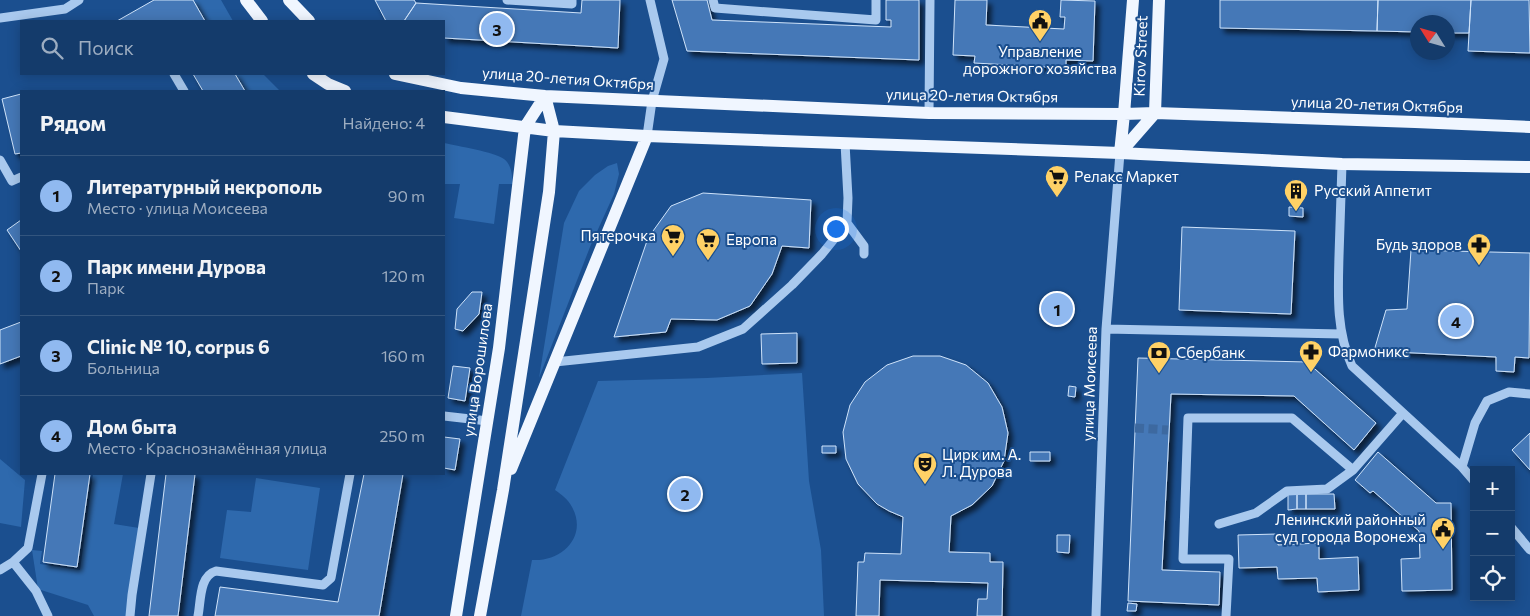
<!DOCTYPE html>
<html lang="ru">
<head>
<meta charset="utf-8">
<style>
	:root { --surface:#143b6b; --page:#214673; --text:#f1f3f6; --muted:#9dadc1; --line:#33557e; --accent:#90b9f0 }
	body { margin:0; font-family:Commissioner,sans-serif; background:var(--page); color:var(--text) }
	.controls { position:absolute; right:15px; bottom:15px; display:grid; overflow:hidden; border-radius:0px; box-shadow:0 2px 12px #0003 }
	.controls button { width:45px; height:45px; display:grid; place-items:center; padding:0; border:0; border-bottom:1px solid var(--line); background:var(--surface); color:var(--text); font:25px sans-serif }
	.compass { position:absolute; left:1410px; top:15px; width:45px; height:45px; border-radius:50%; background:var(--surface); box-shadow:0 2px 12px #0003; rotate:307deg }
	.you { position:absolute; left:835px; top:228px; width:18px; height:18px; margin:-12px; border:4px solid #fff; border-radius:50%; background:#1a73e8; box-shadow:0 0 0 8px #1a73e833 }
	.badge { display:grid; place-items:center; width:32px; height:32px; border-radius:50%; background:var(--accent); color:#111; font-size:16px; font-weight:700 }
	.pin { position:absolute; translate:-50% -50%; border:2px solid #fff; box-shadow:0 1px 5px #0006 }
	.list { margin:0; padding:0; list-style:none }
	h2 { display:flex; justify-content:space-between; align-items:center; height:65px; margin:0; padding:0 20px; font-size:21px }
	h2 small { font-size:16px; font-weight:400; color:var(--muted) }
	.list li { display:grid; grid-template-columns:32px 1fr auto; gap:15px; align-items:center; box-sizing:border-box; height:80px; padding:0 20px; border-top:1px solid var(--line) }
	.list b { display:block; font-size:19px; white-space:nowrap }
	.list p { margin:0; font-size:16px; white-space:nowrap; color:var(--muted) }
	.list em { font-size:16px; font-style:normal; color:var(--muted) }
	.icon { flex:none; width:28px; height:28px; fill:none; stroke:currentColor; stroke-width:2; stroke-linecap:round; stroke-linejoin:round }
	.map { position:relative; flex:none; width:1530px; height:616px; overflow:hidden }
	.search { position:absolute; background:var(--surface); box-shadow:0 2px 12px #0003; left:20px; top:20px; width:425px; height:55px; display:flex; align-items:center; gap:12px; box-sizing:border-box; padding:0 18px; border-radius:0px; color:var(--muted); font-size:19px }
	.panel { position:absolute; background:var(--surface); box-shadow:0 2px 12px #0003; left:20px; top:90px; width:425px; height:385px; border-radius:0px }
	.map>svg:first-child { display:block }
</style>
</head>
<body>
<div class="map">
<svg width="1530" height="616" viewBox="0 0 1530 616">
	<defs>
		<filter id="shadow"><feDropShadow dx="4.5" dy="4.5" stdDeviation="2.5" flood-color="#0009"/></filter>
	</defs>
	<rect width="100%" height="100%" fill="#1b4f8f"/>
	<path fill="#2e69ad" d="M193,0h28l12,21h-28z
		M235,74h28l17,17h-35z
		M444,143c13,3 51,9 60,16 8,6 8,17 9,25h-14l-5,40 -40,-6 6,-34h-16z
		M617,163l2,11 -5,20 -24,53 -51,131 25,-155 15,-32 16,-16 13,-9z
		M802,373l7,108 12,69 3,66h-303l11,-56c30,2 56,-24 40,-53 -4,-8 -10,-12 -17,-17l43,-109 109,-3z
		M0,459l25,21 -4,47 -21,-4z
		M93,474h30l-9,50 25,4 -12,88h-33l-6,-11 -50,-16 -6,-39 10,1 -2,13 40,6z
		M256,478l64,10 -12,82 -88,-12 7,-48 24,2z"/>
	<path fill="#4478b7" stroke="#cfe3fa" filter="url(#shadow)" d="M154,0h39l12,21h-88z
		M375,0h39l2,3 -12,18h-18z
		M582,0h38l-2,48 -174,-10v-17h-40l12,-18 165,10z
		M672,0h35l5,20 179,7v-7h-5v-20h33v60l-232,-9z
		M955,0h32l-1,25 78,4 1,-12h-5l1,-17 34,1 -2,60 -27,-1v8l-92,-5 1,-7 -22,-1z
		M1220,0h158l-1,31 -157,-3z
		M1378,0h93l-2,33h-21v-11h-30v10l-41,-1z
		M1471,0h58l1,53 -62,-2z
		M193,74h42l10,17h-42z
		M21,94v59l-6,1 -13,-55z
		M703,193l108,7 -2,48 -27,-2 -10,28 -22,32 -33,14 -46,-1 -5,13 -52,5 34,-99 23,-32z
		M1289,207l14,1v9l-14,-1z
		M21,220v31l-14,-21z
		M1182,227l113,4 -4,83 -112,-4z
		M1411,250l119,3 -1,105 -14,-1 -1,15 -18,-1v-14l-122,-6 12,-41 21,-1z
		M472,292h10l-3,22 -16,17 -8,-2 2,-20z
		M21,322v34l-21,8v-34z
		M797,333v30l-35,1 -1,-30z
		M913,356h27l26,9 22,18 14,24 6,26 -4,28 -12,25 -20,19 -21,11 -2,36 41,1v9h13l-1,54h-25l1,-17h9l1,-16 -108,-3 -1,36h-23l2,-54h6l1,-9 36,1 2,-37 -14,-6 -12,-7 -19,-20 -12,-25 -3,-27 7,-27 15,-23 22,-17z
		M1138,358l169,4 69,61 -22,27 -60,-54 -123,-2 -9,176 58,2 -1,33 -91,-4z
		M453,366l17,2 -5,33 -17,-3z
		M1069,386l7,1 -1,10 -7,-1z
		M1530,433v37l-18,-20z
		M444,437l16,2 -5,31 -11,-2z
		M822,446h14v7h-14z
		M1030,452h20v9h-20z
		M1378,452l58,51h15l1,87 -50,1 -1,-32 19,-1 -1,-27 -46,-40 -3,2 -15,-13z
		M55,474h35l-13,93 -34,-5z
		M166,474h29l-17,142h-29z
		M364,474h39l-24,142h-164l5,-29 118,15z
		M1288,494h9v15l-9,1z
		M1297,494h9v15h-9z
		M1306,494h28l1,15h-29z
		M1278,534v11l41,-2v16l39,-2 1,33 -41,2 -1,-14 -39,1 -1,-12 -38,1 -1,-33z
		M1057,535h13l-1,18 -12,-1z
		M1128,603l9,1 -1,7h-9z"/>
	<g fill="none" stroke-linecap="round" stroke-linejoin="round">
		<path stroke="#3d69a0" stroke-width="9" stroke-dasharray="9 4.5" stroke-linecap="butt" d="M1135,428l33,2"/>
		<path stroke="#a9c9ee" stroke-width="9" d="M507,0l65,4v-4
			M713,0l2,8 161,12v-20
			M0,18l65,-9 14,-9
			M174,74l10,17
			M929,113l1,-113
			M647,136l5,-35 12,-42 -14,-59
			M0,160l12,21 9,-4
			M1342,164c-1,30 -2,61 -3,92 -1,38 -3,75 13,110l110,101 12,14
			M847,223l17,23v8
			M1106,329l235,5
			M555,362l143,-15 45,-18 49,-44 30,-31 25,-31 1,-25 -3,-55
			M444,416l44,5
			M1462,467l13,-44 12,-22 22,-9 21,2
			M42,474l-14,74 -15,14 23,29 12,25
			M1219,524l37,-11 31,-22 40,-2 26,-19
			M1511,527l19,23
			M0,570l13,-8
			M130,616l2,-21 19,-121
			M198,616c3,-15 1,-40 18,-45l107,14 8,-7 19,-104
			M1096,616l10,-287 14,-176
			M1226,616l3,-57h-46l5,-141h104l61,52 50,-57"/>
		<path stroke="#f0f6ff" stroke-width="12" d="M246,0l16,21
			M289,0l20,21
			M313,74l15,10 17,7
			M395,74l66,14 84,8 384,17 195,1 31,-1 260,9 115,5
			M444,117l110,14 93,5 473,17 222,11 188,3
			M1120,153l35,-40 4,-113
			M1120,153l4,-39 9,-114
			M511,469l136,-333
			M456,616l43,-268 26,-221 20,-31
			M480,616l23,-126 46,-298 5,-61 -9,-35"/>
	</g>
	<defs>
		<g id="civic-pin" transform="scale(1.25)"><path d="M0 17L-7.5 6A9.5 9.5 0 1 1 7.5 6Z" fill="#ffd166" stroke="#1b4f8f"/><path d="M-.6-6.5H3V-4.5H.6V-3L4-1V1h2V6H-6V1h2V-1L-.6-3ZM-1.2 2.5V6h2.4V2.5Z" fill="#111"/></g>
		<g id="supermarket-pin" transform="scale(1.25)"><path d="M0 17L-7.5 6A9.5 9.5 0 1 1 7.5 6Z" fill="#ffd166" stroke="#1b4f8f"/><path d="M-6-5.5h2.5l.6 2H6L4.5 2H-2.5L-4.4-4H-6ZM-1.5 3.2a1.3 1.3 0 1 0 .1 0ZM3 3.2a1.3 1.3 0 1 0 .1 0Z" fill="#111"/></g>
		<g id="building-pin" transform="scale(1.25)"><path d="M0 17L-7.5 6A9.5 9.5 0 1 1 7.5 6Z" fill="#ffd166" stroke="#1b4f8f"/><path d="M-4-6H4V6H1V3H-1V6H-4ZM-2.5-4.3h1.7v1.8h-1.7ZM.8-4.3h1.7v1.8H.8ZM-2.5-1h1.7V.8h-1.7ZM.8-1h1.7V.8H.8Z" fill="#111"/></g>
		<g id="pharmacy-pin" transform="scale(1.25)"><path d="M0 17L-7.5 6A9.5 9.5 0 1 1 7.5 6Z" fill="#ffd166" stroke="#1b4f8f"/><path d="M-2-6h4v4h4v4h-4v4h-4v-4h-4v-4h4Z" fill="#111"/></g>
		<g id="bank-pin" transform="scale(1.25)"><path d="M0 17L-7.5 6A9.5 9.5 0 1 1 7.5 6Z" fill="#ffd166" stroke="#1b4f8f"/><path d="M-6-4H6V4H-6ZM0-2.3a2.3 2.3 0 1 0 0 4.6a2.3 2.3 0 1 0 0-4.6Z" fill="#111"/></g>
		<g id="theatre-pin" transform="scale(1.25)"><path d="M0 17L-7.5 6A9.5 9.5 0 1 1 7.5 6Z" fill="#ffd166" stroke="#1b4f8f"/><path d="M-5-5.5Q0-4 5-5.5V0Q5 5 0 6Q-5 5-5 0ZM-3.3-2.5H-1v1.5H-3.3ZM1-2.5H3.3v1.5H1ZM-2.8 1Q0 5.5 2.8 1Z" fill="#111"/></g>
	</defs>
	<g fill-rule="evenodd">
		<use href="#civic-pin" x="1040" y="21"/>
		<use href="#supermarket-pin" x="1057" y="177"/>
		<use href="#building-pin" x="1296" y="191"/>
		<use href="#supermarket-pin" x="673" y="236"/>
		<use href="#supermarket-pin" x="708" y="240"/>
		<use href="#pharmacy-pin" x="1479" y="245"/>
		<use href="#pharmacy-pin" x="1311" y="352"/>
		<use href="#bank-pin" x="1159" y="353"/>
		<use href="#theatre-pin" x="925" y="464"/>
		<use href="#civic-pin" x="1443" y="529"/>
	</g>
	<g text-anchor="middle" stroke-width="4" stroke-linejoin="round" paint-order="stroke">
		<g font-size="15" fill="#fff" stroke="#1b4f8f" text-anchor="start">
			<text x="1040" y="57" text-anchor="middle">Управление<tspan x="1040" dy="17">дорожного хозяйства</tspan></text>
			<text x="1074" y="182">Релакс Маркет</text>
			<text x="1314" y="196">Русский Аппетит</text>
			<text x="656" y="241" text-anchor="end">Пятерочка</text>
			<text x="726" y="245">Европа</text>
			<text x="1462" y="250" text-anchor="end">Будь здоров</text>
			<text x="1328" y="357">Фармоникс</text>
			<text x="1176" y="358">Сбербанк</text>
			<text x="942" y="460">Цирк им. А.<tspan x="942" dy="17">Л. Дурова</tspan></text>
			<text x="1426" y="525" text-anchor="end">Ленинский районный<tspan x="1426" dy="17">суд города Воронежа</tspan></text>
		</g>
		<g font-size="15" fill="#fff" stroke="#1b4f8f">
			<text transform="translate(1141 56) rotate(-88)" y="5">Kirov Street</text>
			<text transform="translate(568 79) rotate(4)" y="5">улица 20-летия Октября</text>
			<text transform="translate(972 96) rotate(1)" y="5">улица 20-летия Октября</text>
			<text transform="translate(1377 105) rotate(2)" y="5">улица 20-летия Октября</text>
			<text transform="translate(478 370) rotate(-82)" y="5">улица Ворошилова</text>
			<text transform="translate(1090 384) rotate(-88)" y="5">улица Моисеева</text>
		</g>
	</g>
</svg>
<div class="controls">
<button>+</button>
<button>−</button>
<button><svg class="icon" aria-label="locate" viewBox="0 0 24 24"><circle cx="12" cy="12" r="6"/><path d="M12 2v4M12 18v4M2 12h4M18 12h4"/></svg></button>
</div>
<svg class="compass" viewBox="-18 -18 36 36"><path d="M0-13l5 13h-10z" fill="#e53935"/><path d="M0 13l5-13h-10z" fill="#9dadc1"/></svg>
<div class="you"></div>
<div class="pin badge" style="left:1057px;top:309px">1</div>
<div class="pin badge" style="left:685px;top:494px">2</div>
<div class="pin badge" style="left:497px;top:29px">3</div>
<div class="pin badge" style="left:1456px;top:321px">4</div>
<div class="search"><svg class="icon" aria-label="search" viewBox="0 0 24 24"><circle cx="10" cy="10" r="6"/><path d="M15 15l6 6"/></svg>Поиск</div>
<section class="panel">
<h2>Рядом<small>Найдено: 4</small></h2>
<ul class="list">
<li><span class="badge">1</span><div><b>Литературный некрополь</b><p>Место · улица Моисеева</p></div><em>90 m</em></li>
<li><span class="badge">2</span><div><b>Парк имени Дурова</b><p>Парк</p></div><em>120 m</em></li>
<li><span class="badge">3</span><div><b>Clinic № 10, corpus 6</b><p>Больница</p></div><em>160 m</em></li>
<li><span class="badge">4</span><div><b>Дом быта</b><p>Место · Краснознамённая улица</p></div><em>250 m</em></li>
</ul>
</section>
</div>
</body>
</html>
